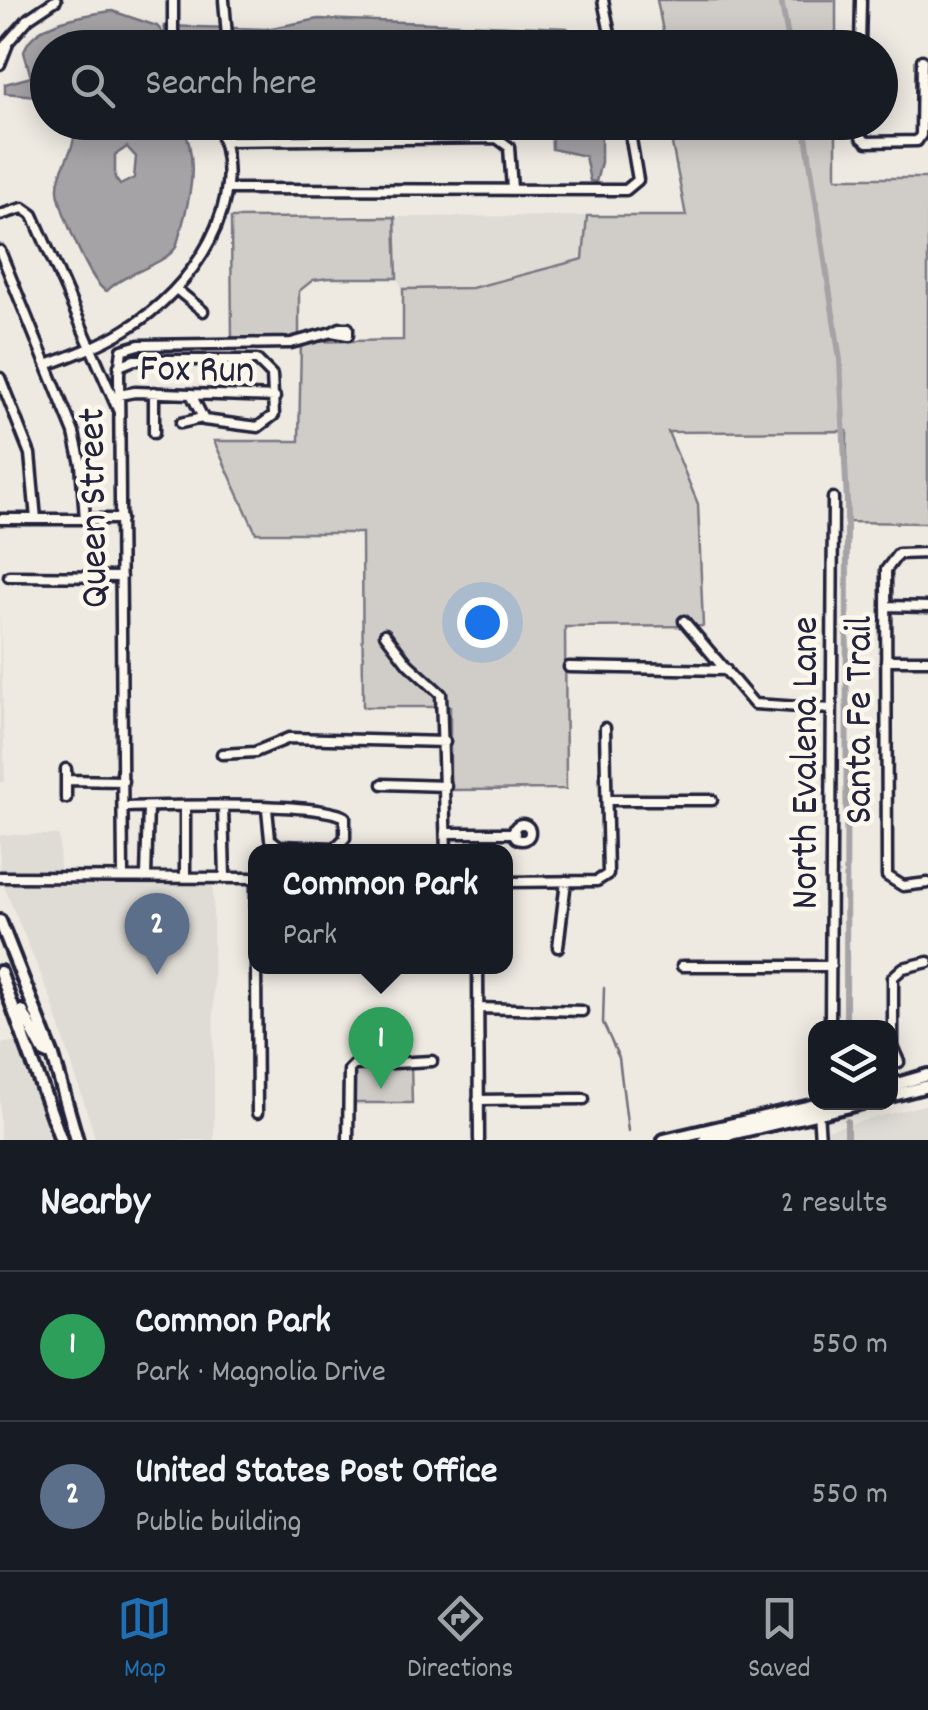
<!DOCTYPE html>
<html lang="en">
<head>
<meta charset="utf-8">
<style>
	:root { --surface:#171b24; --page:#242831; --text:#f1f3f6; --muted:#9ea1a6; --line:#363941; --accent:#1f6fb2 }
	body { margin:0; font-family:Dekko,sans-serif; background:var(--page); color:var(--text) }
	.controls { position:absolute; right:30px; bottom:30px; display:grid; overflow:hidden; border-radius:20px; box-shadow:0 5px 25px #0003 }
	.controls button { width:90px; height:90px; display:grid; place-items:center; padding:0; border:0; border-bottom:2px solid var(--line); background:var(--surface); color:var(--text); font:50px sans-serif }
	.you { position:absolute; left:482px; top:622px; width:35px; height:35px; margin:-25px; border:8px solid #fff; border-radius:50%; background:#1a73e8; box-shadow:0 0 0 15px #1a73e833 }
	.badge { display:grid; place-items:center; width:65px; height:65px; border-radius:50%; background:var(--accent); color:#fff; font-size:32px; font-weight:700 }
	.pin { position:absolute; translate:-50% -82px; filter:drop-shadow(0 2px 5px #0008) }
	.pin::after { content:''; position:absolute; top:52px; width:35px; height:30px; background:inherit; clip-path:polygon(0 0,100% 0,50% 100%) }
	.popup { position:absolute; left:248px; top:844px; width:265px; height:130px; box-sizing:border-box; display:grid; place-content:center; border-radius:20px; background:var(--surface); filter:drop-shadow(0 2px 8px #0005); font-size:32px; white-space:nowrap; color:var(--muted) }
	.popup b { font-size:38px; color:var(--text) }
	.popup::after { content:''; position:absolute; left:50%; top:100%; margin-left:-20px; border:20px solid transparent; border-top-color:var(--surface) }
	.list { margin:0; padding:0; list-style:none }
	h2 { display:flex; justify-content:space-between; align-items:center; height:130px; margin:0; padding:0 40px; font-size:42px }
	h2 small { font-size:32px; font-weight:400; color:var(--muted) }
	.list li { display:grid; grid-template-columns:65px 1fr auto; gap:30px; align-items:center; box-sizing:border-box; height:150px; padding:0 40px; border-top:2px solid var(--line) }
	.list b { display:block; font-size:38px; white-space:nowrap }
	.list p { margin:0; font-size:32px; white-space:nowrap; color:var(--muted) }
	.list em { font-size:32px; font-style:normal; color:var(--muted) }
	.icon { flex:none; width:55px; height:55px; fill:none; stroke:currentColor; stroke-width:2; stroke-linecap:round; stroke-linejoin:round }
	.map { position:relative; flex:none; width:928px; height:1140px; overflow:hidden }
	.search { position:absolute; background:var(--surface); box-shadow:0 5px 25px #0003; left:30px; right:30px; top:30px; height:110px; display:flex; align-items:center; gap:25px; box-sizing:border-box; padding:0 35px; border-radius:55px; color:var(--muted); font-size:38px }
	.sheet { height:430px; background:var(--surface) }
	nav { display:flex; justify-content:space-around; align-items:center; box-sizing:border-box; height:140px; border-top:2px solid var(--line); background:var(--surface); font-size:28px; color:var(--muted) }
	nav a { display:grid; justify-items:center; gap:5px }
	nav .on { color:var(--accent) }
	.map>svg:first-child { display:block }
</style>
</head>
<body>
<div class="map">
<svg width="928" height="1140" viewBox="0 0 928 1140">
	<rect width="100%" height="100%" fill="#eeeae2"/>
	<filter id="ink" filterUnits="userSpaceOnUse"><feTurbulence type="fractalNoise" baseFrequency=".01" numOctaves="2"/><feDisplacementMap in="SourceGraphic" scale="20" xChannelSelector="R" yChannelSelector="G"/><feConvolveMatrix kernelMatrix="1 2 1 2 8 2 1 2 1" color-interpolation-filters="sRGB"/></filter>
	<g filter="url(#ink)">
		<path fill="#dfdbd5" d="M587,216v37l-13,9 -102,26 -69,1 -6,-11 -2,-61z
			M0,610l5,171 -5,2z
			M0,835h59l1,41 153,5 1,259h-118l-45,-141 -51,-122z
			M20,1042l8,34 13,12 12,52h-53v-97z
			M928,1104v36h-102l-3,-9z"/>
		<path fill="#d0cdc9" stroke="#797882" stroke-width="2.5" d="M657,0h179v47h-170z
			M668,123h168v55h92v345l-82,-1 1,-91 -179,1 30,72 5,122 -138,1 1,162 -116,1v-83h-87l-1,-174h-106l-42,-92h85l2,-99 102,-2v-51l69,-1 111,-29 4,-43h99z
			M395,217l2,61h-68l-16,2 -14,11v49l-67,1 -1,-123z
			M411,1063l1,40h-62l1,-31 5,-6z"/>
		<path fill="#a6a3a7" stroke="#716f7c" stroke-width="2.5" fill-rule="evenodd" d="M112,11l45,15 7,8 -22,13 -94,1 -1,49 -42,-4v-9l26,-7 -7,-25c8,-31 62,-37 88,-41z
			M319,19l248,9 19,19 -311,1 -43,-7 -72,-1 6,-6 -2,-8 102,3z
			M73,123h108c21,38 7,84 -5,124 -11,18 -51,25 -69,44 -14,-2 -49,-84 -49,-101 -1,-24 22,-42 15,-67zM127,147l9,10 -2,21 -14,7 -5,-7v-23z
			M551,123h50v39l-5,20 -6,-1 -5,-25 -33,-7z"/>
		<g fill="none" stroke-linecap="round" stroke-linejoin="round">
			<path stroke="#716f7c" stroke-width="2.5" d="M604,988l-1,35 16,35 9,73"/>
			<path stroke="#a6a3a7" stroke-width="6" d="M781,0l9,48
				M804,122l36,238 7,143 -1,525
				M847,1121v19"/>
			<g stroke="#22223b" stroke-width="15">
				<path id="minor" d="M224,0l4,48
					M603,0l10,48
					M173,48v-48
					M860,48l1,-48
					M0,51l29,-33 27,-18
					M0,64l7,-18
					M270,122l3,16
					M860,122l1,15 6,5 50,-1 4,-6 1,-75
					M223,141l274,-3 12,9 3,42
					M227,189l399,1 12,-10 -10,-58
					M0,215l23,-7 10,7 86,197
					M0,251l74,182 7,31 4,55
					M176,289l27,22
					M340,328h8v7l-16,-3z
					M47,365c26,-10 54,-20 78,-35 67,-40 129,-129 91,-208
					M119,366l15,-6h123l15,15 2,40 -16,12 -54,-7 -13,-26
					M0,378l30,76 6,65
					M119,395l16,-3 140,5
					M181,423l21,-5
					M154,433v-41
					M0,519h121
					M928,553l-30,1 -12,16 1,306 16,10 25,-3
					M9,576l112,1
					M886,606l42,1
					M684,621l70,83 77,5
					M385,634l23,30 33,30 5,158
					M886,660h42
					M569,667l157,3
					M222,754l33,-2 34,-14 156,4
					M66,780l57,1
					M383,784l63,2
					M66,798v-29
					M607,800h105
					M124,807c41,-1 191,-6 221,10v21l-10,10 -56,-2 -9,-7 -3,-30
					M185,807v70
					M223,807l2,70
					M514 832a8 8 0 1 1 16 0a8 8 0 1 1-16 0Z
					M446,833h69
					M0,877l256,1v34
					M123,877l-4,-504 3,-23 17,-5 152,-2 41,-11
					M146,877l2,-70
					M506,882l91,-1 11,-7 -3,-146
					M558,947l8,-66
					M256,966l1,147
					M478,966l1,174
					M682,966h149
					M478,1008l104,3
					M830,1028l3,-530
					M899,1062l-6,-14v-71l10,-9 25,-6
					M478,1100l106,-1
					M818,1110l2,30
					M348,1140l1,-70 5,-5 78,-4"/>
			</g>
			<g stroke="#22223b" stroke-width="18">
				<path id="major" d="M0,921l53,135 24,84
					M0,972l61,168
					M22,1011l22,41 9,4
					M890,1086l38,-11
					M890,1096l38,-10
					M664,1140l164,-38
					M705,1140l162,-38"/>
			</g>
			<use href="#minor" stroke="#fbf7ec" stroke-width="8"/>
			<use href="#major" stroke="#fbf7ec" stroke-width="10"/>
		</g>
	</g>
	<g text-anchor="middle" stroke-width="9" stroke-linejoin="round" paint-order="stroke">
		<g font-size="40" fill="#22223b" stroke="#fbf7ec">
			<text transform="translate(197 366) rotate(1)" y="14">Fox Run</text>
			<text transform="translate(90 508) rotate(-91)" y="14">Queen Street</text>
			<text transform="translate(856 720) rotate(-90)" y="14">Santa Fe Trail</text>
			<text transform="translate(802 763) rotate(-90)" y="14">North Evalena Lane</text>
		</g>
	</g>
</svg>
<div class="controls">
<button><svg class="icon" aria-label="layers" viewBox="0 0 24 24"><path d="M12 4l9 5-9 5-9-5zM3 14l9 5 9-5"/></svg></button>
</div>
<div class="you"></div>
<div class="pin badge" style="left:381px;top:1089px;background:#2e9e5b">1</div>
<div class="popup"><b>Common Park</b>Park</div>
<div class="pin badge" style="left:157px;top:975px;background:#5c6f8a">2</div>
<div class="search"><svg class="icon" aria-label="search" viewBox="0 0 24 24"><circle cx="10" cy="10" r="6"/><path d="M15 15l6 6"/></svg>Search here</div>
</div>
<section class="sheet">
<h2>Nearby<small>2 results</small></h2>
<ul class="list">
<li><span class="badge" style="background:#2e9e5b">1</span><div><b>Common Park</b><p>Park · Magnolia Drive</p></div><em>550 m</em></li>
<li><span class="badge" style="background:#5c6f8a">2</span><div><b>United States Post Office</b><p>Public building</p></div><em>550 m</em></li>
</ul>
</section>
<nav>
<a class="on"><svg class="icon" aria-label="map" viewBox="0 0 24 24"><path d="M3 6l6-2 6 2 6-2v14l-6 2-6-2-6 2zM9 4v14M15 6v14"/></svg>Map</a>
<a><svg class="icon" aria-label="directions" viewBox="0 0 24 24"><path d="M12 3l9 9-9 9-9-9zM9 14v-3h6M13 9l2 2-2 2"/></svg>Directions</a>
<a><svg class="icon" aria-label="saved" viewBox="0 0 24 24"><path d="M7 4h10v16l-5-4-5 4z"/></svg>Saved</a>
</nav>
</body>
</html>
